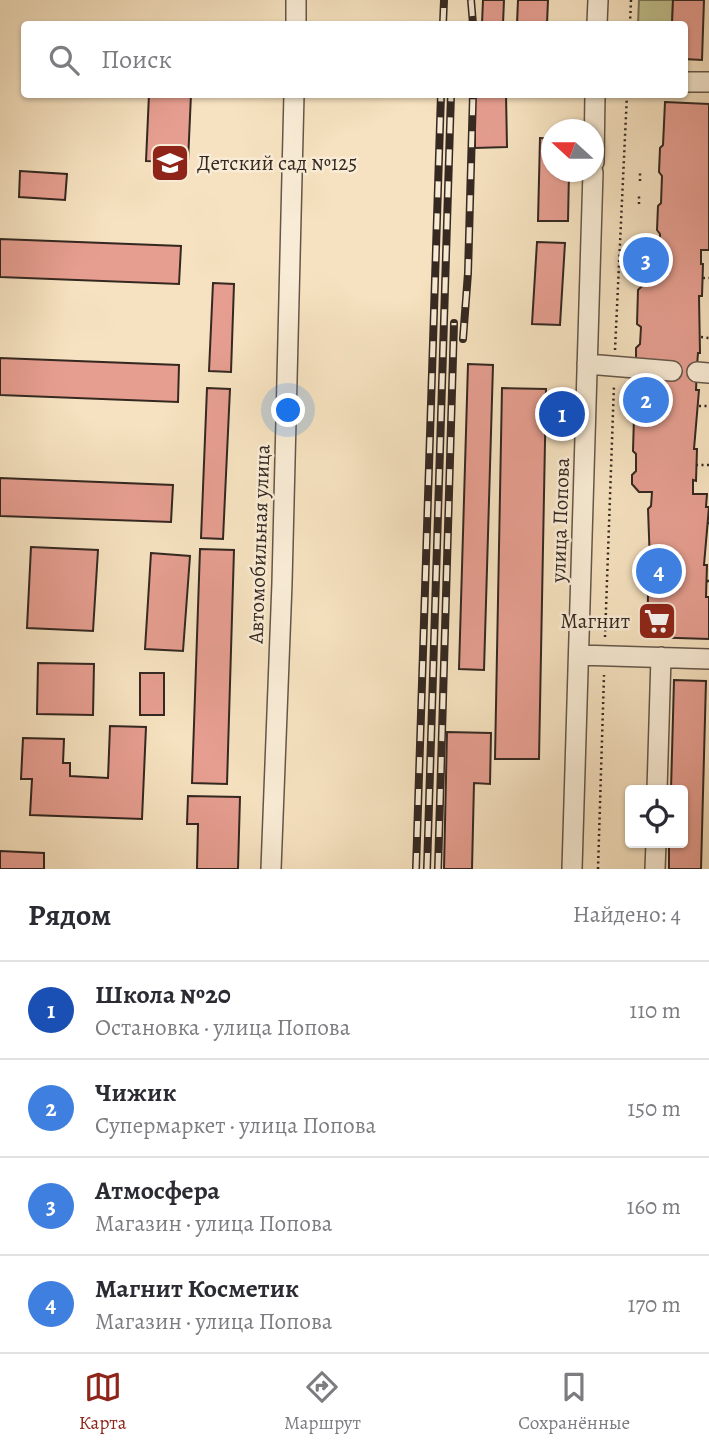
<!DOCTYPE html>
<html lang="ru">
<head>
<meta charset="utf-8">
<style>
	:root { --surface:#fff; --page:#f2f2f3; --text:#2b2b33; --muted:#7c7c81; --line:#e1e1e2; --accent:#8f2418 }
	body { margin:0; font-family:Alegreya,serif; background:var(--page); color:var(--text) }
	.controls { position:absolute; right:21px; bottom:21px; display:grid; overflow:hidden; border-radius:7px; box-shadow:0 2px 5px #0004 }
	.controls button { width:63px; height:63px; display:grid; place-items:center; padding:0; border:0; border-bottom:2px solid var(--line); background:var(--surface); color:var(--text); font:35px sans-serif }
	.compass { position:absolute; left:541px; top:119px; width:63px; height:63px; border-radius:50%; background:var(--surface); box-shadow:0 2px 5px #0004; rotate:291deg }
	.you { position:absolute; left:289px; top:411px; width:24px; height:24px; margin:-18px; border:5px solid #fff; border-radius:50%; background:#1a73e8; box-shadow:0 0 0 10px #1a73e833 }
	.badge { display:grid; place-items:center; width:46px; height:46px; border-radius:50%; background:var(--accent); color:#fff; font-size:23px; font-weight:700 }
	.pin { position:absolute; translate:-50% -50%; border:4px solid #fff; box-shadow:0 2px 7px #0006 }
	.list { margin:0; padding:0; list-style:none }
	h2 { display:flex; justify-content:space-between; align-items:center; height:91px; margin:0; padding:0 28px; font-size:30px }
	h2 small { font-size:23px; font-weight:400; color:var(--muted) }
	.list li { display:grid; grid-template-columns:46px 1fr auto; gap:21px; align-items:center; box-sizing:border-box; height:98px; padding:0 28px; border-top:2px solid var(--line) }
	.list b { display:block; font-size:26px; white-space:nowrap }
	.list p { margin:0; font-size:23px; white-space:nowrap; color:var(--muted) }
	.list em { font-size:23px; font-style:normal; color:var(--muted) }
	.icon { flex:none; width:38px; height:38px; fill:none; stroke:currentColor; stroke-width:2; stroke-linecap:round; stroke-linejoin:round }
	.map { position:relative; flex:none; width:709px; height:869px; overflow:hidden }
	.search { position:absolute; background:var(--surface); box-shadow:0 2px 5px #0004; left:21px; right:21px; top:21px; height:77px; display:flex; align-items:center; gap:18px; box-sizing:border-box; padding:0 24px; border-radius:7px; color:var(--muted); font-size:26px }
	.sheet { height:483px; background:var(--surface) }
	nav { display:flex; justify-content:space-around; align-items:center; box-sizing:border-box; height:98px; border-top:2px solid var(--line); background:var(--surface); font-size:19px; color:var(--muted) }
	nav a { display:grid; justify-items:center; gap:4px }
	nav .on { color:var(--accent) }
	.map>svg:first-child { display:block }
</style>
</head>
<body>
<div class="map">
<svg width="709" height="869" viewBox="0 0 709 869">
	<rect width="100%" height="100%" fill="#f6e2c0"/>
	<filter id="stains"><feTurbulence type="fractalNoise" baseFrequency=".00286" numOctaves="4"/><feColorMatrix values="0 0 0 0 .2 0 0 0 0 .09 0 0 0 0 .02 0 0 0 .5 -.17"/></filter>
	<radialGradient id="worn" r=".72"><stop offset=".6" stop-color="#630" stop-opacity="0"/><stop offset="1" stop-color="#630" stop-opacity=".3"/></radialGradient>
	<path fill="#c1c28f" stroke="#7a7558" stroke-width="2" d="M639,0h34l-1,24h-34z"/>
	<path fill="#e69e90" stroke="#342821" stroke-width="2" d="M483,0h21l-1,24h-21z
		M518,0h30l-1,24h-30z
		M673,0h31l-2,60 -18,-1v-35h-12z
		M149,94h42l-3,68 -42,-1z
		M475,94h31l1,53 -32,1z
		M665,102l44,2v146h-8v14h2l-1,32h-3l1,57h-2l-1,13 -1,24h3l-5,59h3l-1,32 -3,-1v14h14l-1,13h3l-5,58h3l-1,32h3v42l-62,-2 1,-42 -3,-4 1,-24 4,-4 -2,-54 3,-3 1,-14h-13l-7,-8v-9l4,-4v-17l-3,-3 1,-35 4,-4v-17l-3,-3v-10l8,-7v-10l-7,-8v-9l4,-4 1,-17 -4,-3 1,-34 4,-4 1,-16 -4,-4 1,-11 7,-7h13v-14l-3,-4 1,-24 3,-3 1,-27 -3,-4 1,-24 3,-3z
		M540,138l12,1v33h17l-1,49h-30z
		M20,171l47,3 -2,26 -46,-3z
		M0,239l181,7 -2,38 -179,-7z
		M537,242l28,1 -5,82 -28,-1z
		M213,283l21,1 -3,88 -22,-1z
		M0,358l179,7 -1,37 -178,-7z
		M468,364l25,1 -9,305 -25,-1z
		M207,388l23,1 -7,150 -22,-1z
		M502,388l44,1 -7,370h-44z
		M0,478l173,7 -2,37 -171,-6z
		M31,547l67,3 -5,81 -66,-3z
		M200,549l34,1 -7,234 -35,-1z
		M151,553l39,3 -7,95 -38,-2z
		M38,663l56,1 -1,51 -56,-1z
		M140,673h24v42h-24z
		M674,680l32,1 -5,188h-32v-26h14v-53h-12z
		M110,726l36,1 -4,92 -112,-4 2,-36h-11l2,-41 41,1 -1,24h7v13l38,2z
		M447,732l44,1 -1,51 -16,-1 -2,86h-28z
		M188,796l52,1 -2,72h-41l1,-45h-11z
		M0,851l44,2v16h-44z"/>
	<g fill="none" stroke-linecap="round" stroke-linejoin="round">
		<g stroke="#645649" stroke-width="22">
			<path id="minor" d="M296,24v-24
				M597,24l1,-24
				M684,82h25
				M594,162l1,-68
				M587,364l85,7
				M697,372l12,1
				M579,655l130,4
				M657,790l4,-133
				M271,869l11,-286 12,-489
				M572,869l21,-697
				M655,869l1,-26"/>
		</g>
		<path stroke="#342821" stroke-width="2.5" stroke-dasharray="2 3.5" stroke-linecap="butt" d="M630,24l1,-24
			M640,181v-10
			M639,204v-9
			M703,278h6
			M701,337l8,1
			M615,350l12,-256
			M699,406h10
			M696,465h13
			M708,523h1
			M707,581h2
			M605,637l9,-252
			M598,869l6,-194"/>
		<use href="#minor" stroke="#f9ecd6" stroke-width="19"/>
		<g stroke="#342821" stroke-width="8">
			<path id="rail" d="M471,0l2,24
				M443,24l1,-24
				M463,339l5,-66 5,-179
				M416,869l25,-775
				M427,869l24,-775
				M438,869l16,-546"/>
		</g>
		<use href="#rail" stroke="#f9ecd6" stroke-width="5" stroke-dasharray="16" stroke-linecap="butt"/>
	</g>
	<defs>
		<g id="school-square" transform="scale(2.0125)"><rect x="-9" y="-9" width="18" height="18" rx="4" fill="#8f2418" stroke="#f9ecd6"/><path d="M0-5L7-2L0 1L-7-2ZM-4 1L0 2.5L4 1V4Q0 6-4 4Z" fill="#fff"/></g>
		<g id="supermarket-square" transform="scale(2.0125)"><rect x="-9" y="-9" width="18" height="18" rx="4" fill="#8f2418" stroke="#f9ecd6"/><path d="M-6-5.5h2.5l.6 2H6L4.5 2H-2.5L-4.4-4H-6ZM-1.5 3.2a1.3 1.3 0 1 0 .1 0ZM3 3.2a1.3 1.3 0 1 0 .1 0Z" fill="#fff"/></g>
	</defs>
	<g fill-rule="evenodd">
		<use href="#school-square" x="170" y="163"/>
		<use href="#supermarket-square" x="657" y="621"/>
	</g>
	<g text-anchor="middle" stroke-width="5" stroke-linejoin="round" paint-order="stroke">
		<g font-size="21" fill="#342821" stroke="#f9ecd6" text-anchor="start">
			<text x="197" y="170">Детский сад №125</text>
			<text x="630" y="628" text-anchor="end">Магнит</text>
		</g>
		<g font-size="21" fill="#342821" stroke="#f9ecd6">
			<text transform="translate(560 520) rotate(-88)" y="7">улица Попова</text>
			<text transform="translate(259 544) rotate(-88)" y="7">Автомобильная улица</text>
		</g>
	</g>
	<rect width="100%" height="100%" filter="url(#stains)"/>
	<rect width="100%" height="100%" fill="url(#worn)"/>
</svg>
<div class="controls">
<button><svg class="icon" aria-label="locate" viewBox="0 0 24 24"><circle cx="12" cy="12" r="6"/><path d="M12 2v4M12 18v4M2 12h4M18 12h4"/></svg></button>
</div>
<svg class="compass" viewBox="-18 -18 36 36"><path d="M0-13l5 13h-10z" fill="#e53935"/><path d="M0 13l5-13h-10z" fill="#7c7c81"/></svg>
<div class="you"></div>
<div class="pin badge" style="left:562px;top:414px;background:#1a4fb4">1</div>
<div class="pin badge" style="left:646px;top:400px;background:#3f7fe0">2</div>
<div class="pin badge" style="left:646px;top:260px;background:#3f7fe0">3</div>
<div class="pin badge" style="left:659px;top:571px;background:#3f7fe0">4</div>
<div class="search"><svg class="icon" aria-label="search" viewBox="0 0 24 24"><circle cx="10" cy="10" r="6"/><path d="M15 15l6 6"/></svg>Поиск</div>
</div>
<section class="sheet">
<h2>Рядом<small>Найдено: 4</small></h2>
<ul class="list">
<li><span class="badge" style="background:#1a4fb4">1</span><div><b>Школа №20</b><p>Остановка · улица Попова</p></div><em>110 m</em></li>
<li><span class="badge" style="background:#3f7fe0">2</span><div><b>Чижик</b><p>Супермаркет · улица Попова</p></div><em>150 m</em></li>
<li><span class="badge" style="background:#3f7fe0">3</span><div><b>Атмосфера</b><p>Магазин · улица Попова</p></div><em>160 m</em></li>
<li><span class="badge" style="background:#3f7fe0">4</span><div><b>Магнит Косметик</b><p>Магазин · улица Попова</p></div><em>170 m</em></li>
</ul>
</section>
<nav>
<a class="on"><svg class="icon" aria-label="map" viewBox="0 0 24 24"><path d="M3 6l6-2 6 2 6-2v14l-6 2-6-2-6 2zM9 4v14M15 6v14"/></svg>Карта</a>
<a><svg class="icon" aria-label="directions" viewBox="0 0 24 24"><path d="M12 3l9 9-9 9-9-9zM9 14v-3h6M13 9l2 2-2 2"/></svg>Маршрут</a>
<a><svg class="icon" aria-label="saved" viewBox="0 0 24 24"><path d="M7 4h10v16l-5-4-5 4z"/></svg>Сохранённые</a>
</nav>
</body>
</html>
